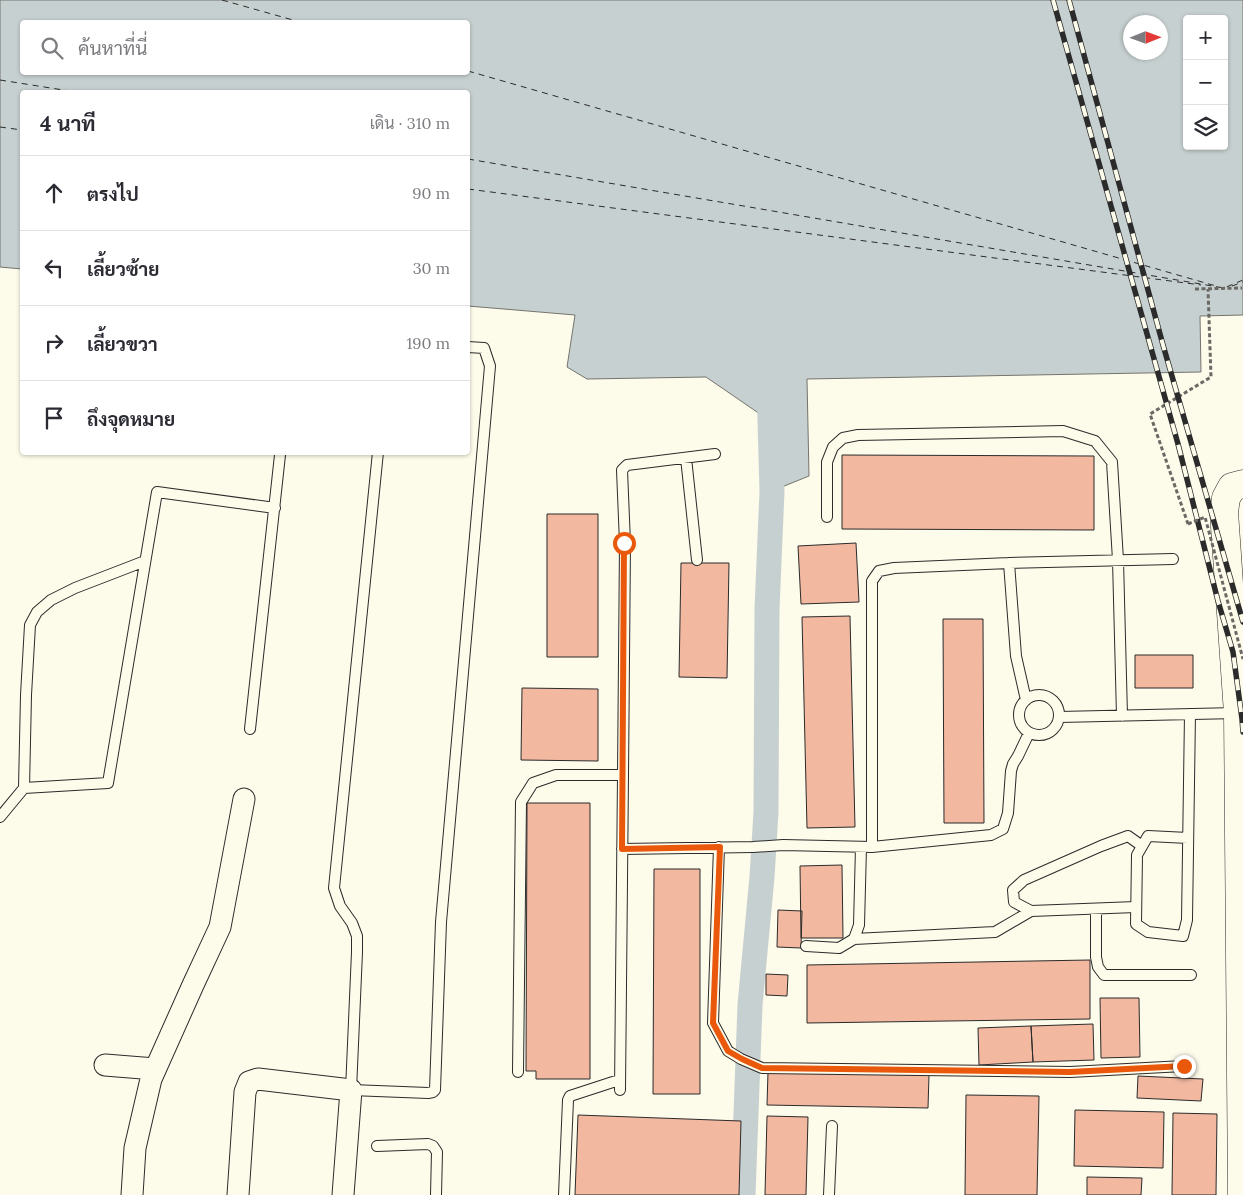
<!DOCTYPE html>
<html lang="th">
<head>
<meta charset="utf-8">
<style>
	:root { --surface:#fff; --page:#f7f7f7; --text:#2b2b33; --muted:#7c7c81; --line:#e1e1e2 }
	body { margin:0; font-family:Lora,Sarabun,serif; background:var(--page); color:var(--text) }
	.controls { position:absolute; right:15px; top:15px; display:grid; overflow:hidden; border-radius:5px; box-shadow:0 1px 4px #0004 }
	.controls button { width:45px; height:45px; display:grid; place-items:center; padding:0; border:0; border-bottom:1px solid var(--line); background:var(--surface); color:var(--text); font:25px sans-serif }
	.compass { position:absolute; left:1123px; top:15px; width:45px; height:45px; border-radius:50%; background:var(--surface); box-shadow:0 1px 4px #0004; rotate:89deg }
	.stop { position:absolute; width:15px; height:15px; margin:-11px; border:4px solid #ea580c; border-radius:50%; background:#fff }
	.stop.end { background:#ea580c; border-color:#fff; box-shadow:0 1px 5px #0008 }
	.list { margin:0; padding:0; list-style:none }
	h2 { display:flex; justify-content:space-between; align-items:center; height:65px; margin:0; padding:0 20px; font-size:21px }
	h2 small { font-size:16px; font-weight:400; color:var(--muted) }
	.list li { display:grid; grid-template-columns:32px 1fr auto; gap:15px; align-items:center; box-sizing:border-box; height:75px; padding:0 20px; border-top:1px solid var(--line) }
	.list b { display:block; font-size:19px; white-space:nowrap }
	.list em { font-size:16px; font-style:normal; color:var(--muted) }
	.icon { flex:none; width:28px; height:28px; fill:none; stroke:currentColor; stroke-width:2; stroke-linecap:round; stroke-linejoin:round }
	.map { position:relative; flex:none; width:1243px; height:1195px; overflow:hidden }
	.search { position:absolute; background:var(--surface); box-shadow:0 1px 4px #0004; left:20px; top:20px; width:450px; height:55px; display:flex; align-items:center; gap:12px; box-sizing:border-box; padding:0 18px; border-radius:5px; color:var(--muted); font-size:19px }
	.panel { position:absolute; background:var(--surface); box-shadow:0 1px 4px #0004; left:20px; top:90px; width:450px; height:365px; border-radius:5px }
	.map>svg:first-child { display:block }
</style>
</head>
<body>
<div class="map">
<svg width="1243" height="1195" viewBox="0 0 1243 1195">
	<rect width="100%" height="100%" fill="#fdfbea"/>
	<path fill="#c7d0d0" stroke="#74746e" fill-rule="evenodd" d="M0,0h1243v315l-43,1 1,56 -394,7 2,97 -37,15 8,-18 -7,-50 -67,-46 -119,2 -20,-12 8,-52 -107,-9v-214h-446v177l-22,-2zM1187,19h37v127h-37zM22,22h446v50h-446zM1130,22h30v30h-30z"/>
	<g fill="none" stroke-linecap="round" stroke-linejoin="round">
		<path stroke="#c7d0d0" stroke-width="25" d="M743,1195l7,-190 12,-128 4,-65 1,-203 5,-118 -3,-105"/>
		<path stroke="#2b2b2b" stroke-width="1" stroke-dasharray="6 5" stroke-linecap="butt" d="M222,0l78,22
			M468,71l748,215
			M0,80l76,12
			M0,127l22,3
			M468,159l756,129 19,-8
			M468,189l733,96
			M1232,286l11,-4"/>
	</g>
	<path fill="#f2b8a0" stroke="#2b2b2b" d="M842,455l252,1v74l-252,-1z
		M547,514h51v143h-51z
		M856,543l3,59 -58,2 -3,-58z
		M681,563h48l-2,115 -48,-1z
		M850,616l5,211 -48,1 -5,-211z
		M943,619h40l1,204h-40z
		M1135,655h58v33h-58z
		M522,688l76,1v72l-77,-1z
		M527,803h63v276h-54v-8h-10z
		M842,865l1,73h-42l-1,-72z
		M654,869h46v225h-47z
		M778,910l24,1 -1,37 -24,-1z
		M1090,960v59l-283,4v-58z
		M766,974l22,1 -1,21 -21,-1z
		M1100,998h39l1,59 -39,1z
		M1093,1024l1,36 -61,2 -2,-36z
		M1031,1026l2,36 -54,3 -1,-37z
		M768,1072l161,3 -1,33 -161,-3z
		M1138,1076l65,3 -2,22 -64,-3z
		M966,1095l73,1 -2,99h-72z
		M1075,1110l89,2 -1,56 -89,-2z
		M1173,1113l44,1 -1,81h-44z
		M578,1115l163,6 -2,74h-164z
		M767,1116l41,1 -2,78h-41z
		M1087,1177l55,1 -1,17h-54z"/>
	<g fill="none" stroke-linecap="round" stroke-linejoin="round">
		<g stroke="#2b2b2b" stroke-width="12">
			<path id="lane" d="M378,452l-44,436 6,18 12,17 5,13v16l-6,138 77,3 5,-1 2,-2 6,-168 49,-556 -6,-18 -16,-1
				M686,458l11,102
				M827,517v-55l6,-15 10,-9 15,-3 205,-4 32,10 17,21 6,98 4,156
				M1009,563l7,93 10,44
				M1019 715a20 20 0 1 1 40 0a20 20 0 1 1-40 0Z
				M1059,717l178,-4
				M250,729l30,-274
				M24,788l2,-93 4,-70 7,-13 14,-12 24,-12 70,-27
				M0,817l24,-29 84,-5 49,-291 118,16
				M1188,838l-40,-2 -11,19 -1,69 12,8 35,4 4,-16 3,-206
				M719,847l-6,176 15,28 13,8 21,9 308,4 114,-6
				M872,847v-266l7,-10 15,-3 115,-5 164,-4
				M622,849l131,-2 30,-2 89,2 119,-12 12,-6 5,-16 3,-42 2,-7 5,-8 11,-23
				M1136,907l-105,4 -17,-9 -1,-12 11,-10 77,-34 27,-10 14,10
				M1096,909v48l2,10 6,8h87
				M854,939l141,-7 36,-21
				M806,946l33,2 15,-9 5,-14 2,-78
				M518,1072l3,-270 12,-19 23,-8h67
				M620,1090l3,-315 2,-232 -3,-73 5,-5 88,-11
				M377,1146l51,-2 5,2 4,6 -1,43
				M564,1195l4,-95 2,-4 49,-16
				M829,1195l3,-69"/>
		</g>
		<g stroke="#2b2b2b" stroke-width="23">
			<path id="street" d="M105,1065l50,4
				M132,1195l3,-47 16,-69 42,-94 27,-58 24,-128
				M238,1195l7,-103 4,-10 9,-3 93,11 -8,105"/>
		</g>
		<g stroke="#2b2b2b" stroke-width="29">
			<path id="secondary" d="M1242,1195l-4,-482 -14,-201 2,-14 6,-11 11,-3"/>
		</g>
		<path stroke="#6a6964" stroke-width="3" stroke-dasharray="4 2.5" stroke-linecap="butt" d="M1195,289l47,-1
			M1188,524l-38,-110 61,-37 -3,-88"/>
		<use href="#lane" stroke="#fdfbea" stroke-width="10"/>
		<use href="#street" stroke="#fdfbea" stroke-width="21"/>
		<use href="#secondary" stroke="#fdfbea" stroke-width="28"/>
		<g stroke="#2b2b2b" stroke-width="5.5">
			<path id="rail" d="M1053,0l125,444 40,157 15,51 9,67 1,13
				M1069,0l94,345 80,277"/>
		</g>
		<use href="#rail" stroke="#fdfbea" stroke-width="4" stroke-dasharray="11" stroke-linecap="butt"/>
		<path stroke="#6a6964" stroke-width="3" stroke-dasharray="4 2.5" stroke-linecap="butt" d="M1188,524l17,-7 38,142"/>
	</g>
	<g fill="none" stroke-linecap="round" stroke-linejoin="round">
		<path stroke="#ea580c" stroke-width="6" d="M624,543l-2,306 98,-2 -7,176 15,28 14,8 20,9 308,4 114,-6"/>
	</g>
</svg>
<div class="controls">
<button>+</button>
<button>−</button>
<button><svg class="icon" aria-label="layers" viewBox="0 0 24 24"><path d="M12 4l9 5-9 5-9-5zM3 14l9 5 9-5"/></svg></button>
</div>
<svg class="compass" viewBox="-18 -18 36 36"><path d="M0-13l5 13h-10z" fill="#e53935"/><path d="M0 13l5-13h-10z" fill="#7c7c81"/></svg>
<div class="stop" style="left:624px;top:543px"></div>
<div class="stop end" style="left:1184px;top:1066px"></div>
<div class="search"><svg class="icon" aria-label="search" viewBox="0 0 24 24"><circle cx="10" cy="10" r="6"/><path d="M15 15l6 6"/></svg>ค้นหาที่นี่</div>
<section class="panel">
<h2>4 นาที<small>เดิน · 310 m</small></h2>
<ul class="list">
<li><svg class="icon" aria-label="ahead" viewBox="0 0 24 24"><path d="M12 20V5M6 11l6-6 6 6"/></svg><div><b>ตรงไป</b></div><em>90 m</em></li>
<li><svg class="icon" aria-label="left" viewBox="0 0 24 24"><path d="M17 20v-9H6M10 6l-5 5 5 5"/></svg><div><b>เลี้ยวซ้าย</b></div><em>30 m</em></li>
<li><svg class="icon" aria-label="right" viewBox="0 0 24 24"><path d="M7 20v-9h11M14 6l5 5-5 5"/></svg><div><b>เลี้ยวขวา</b></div><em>190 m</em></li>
<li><svg class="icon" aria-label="arrive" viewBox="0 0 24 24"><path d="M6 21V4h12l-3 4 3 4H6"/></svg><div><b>ถึงจุดหมาย</b></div></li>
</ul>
</section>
</div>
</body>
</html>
